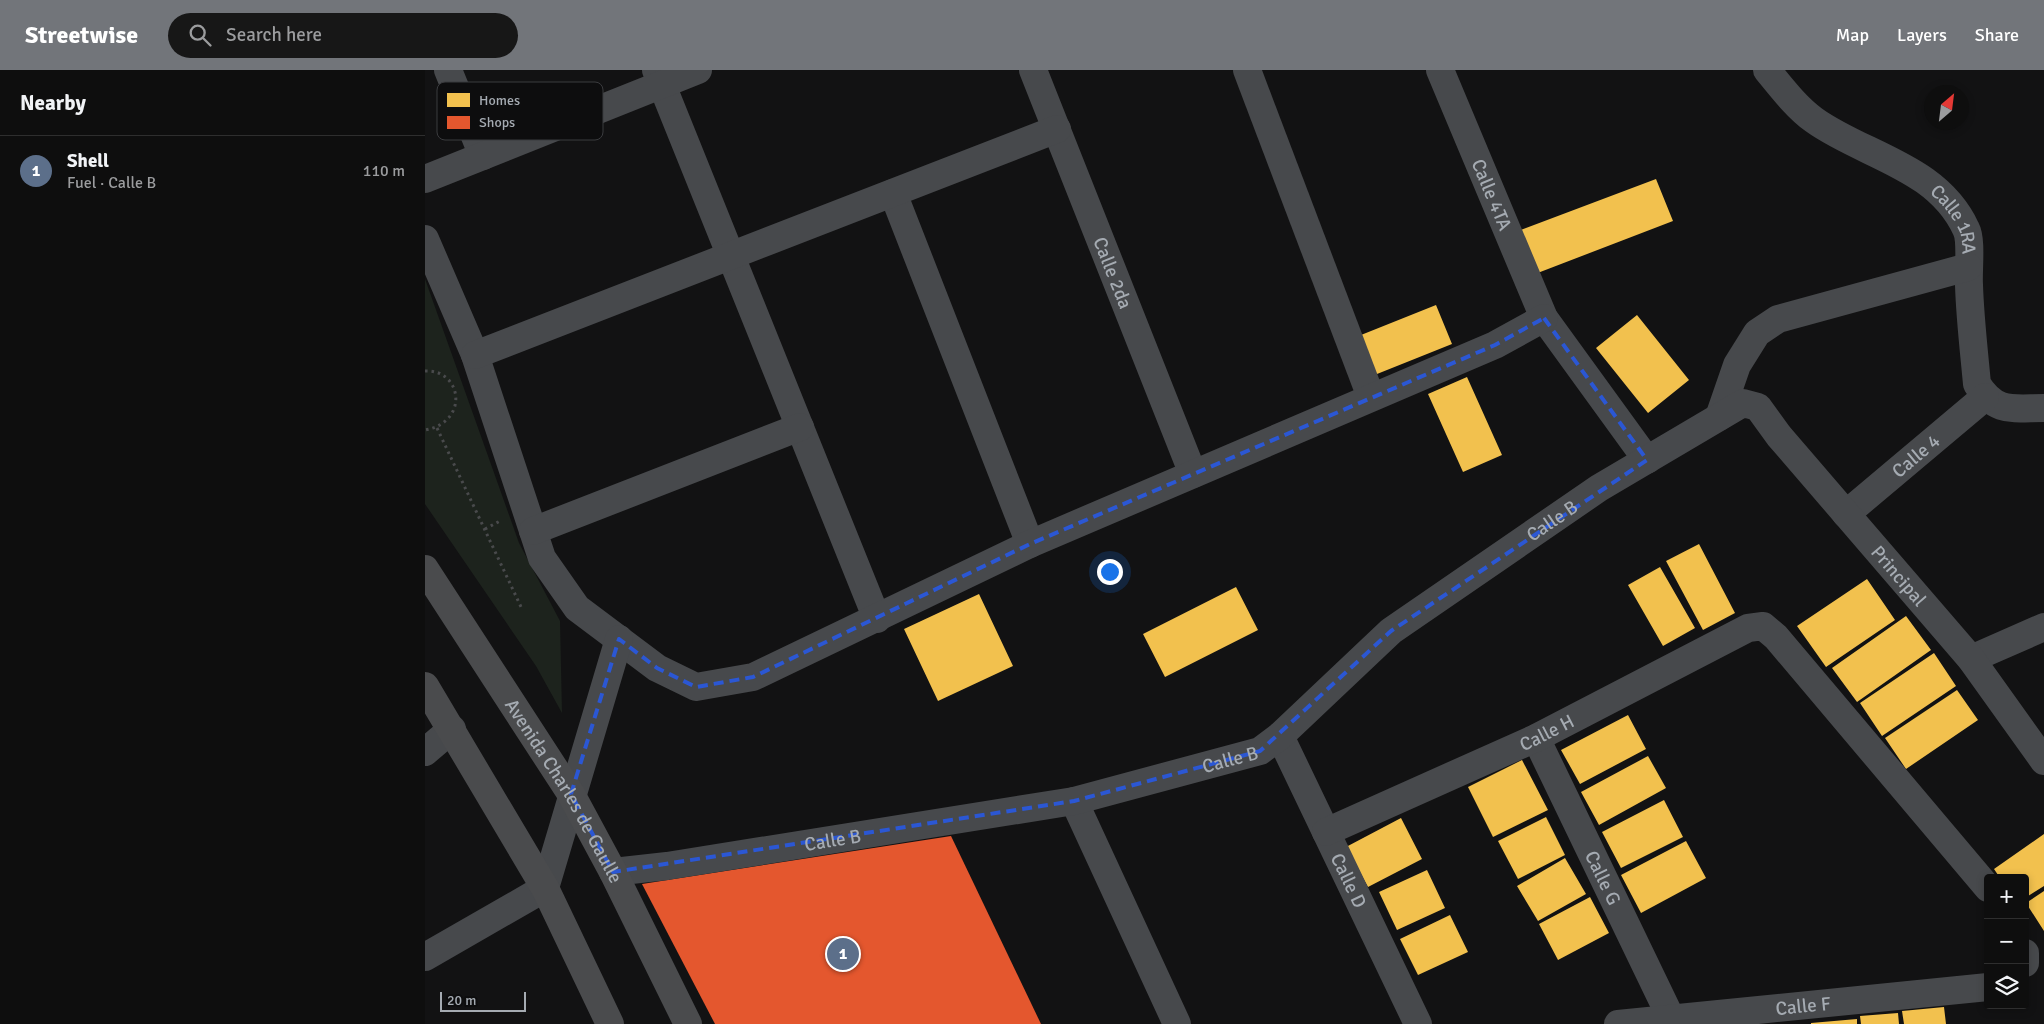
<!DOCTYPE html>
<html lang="en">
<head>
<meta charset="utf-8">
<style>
	:root { --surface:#0e0e0e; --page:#171717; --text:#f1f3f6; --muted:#9b9c9e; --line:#2e2e2e; --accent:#72757a }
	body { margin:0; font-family:Signika,sans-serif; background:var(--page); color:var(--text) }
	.controls { position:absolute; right:15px; bottom:15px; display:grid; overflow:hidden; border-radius:5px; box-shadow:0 2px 8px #0003 }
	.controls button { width:45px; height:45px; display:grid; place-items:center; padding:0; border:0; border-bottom:1px solid var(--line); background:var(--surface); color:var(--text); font:25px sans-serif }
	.compass { position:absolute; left:1499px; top:15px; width:45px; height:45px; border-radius:50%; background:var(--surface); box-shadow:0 2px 8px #0003; rotate:28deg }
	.scale { position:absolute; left:15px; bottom:12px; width:86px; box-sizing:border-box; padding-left:5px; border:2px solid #a5abb2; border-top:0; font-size:14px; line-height:18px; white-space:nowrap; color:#a5abb2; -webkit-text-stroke:4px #0d0d0e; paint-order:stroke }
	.you { position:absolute; left:684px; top:501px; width:18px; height:18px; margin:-12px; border:4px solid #fff; border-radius:50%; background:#1a73e8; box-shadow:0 0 0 8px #1a73e833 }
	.badge { display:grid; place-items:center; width:32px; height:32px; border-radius:50%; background:var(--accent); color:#fff; font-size:16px; font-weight:700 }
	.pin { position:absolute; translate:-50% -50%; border:2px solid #fff; box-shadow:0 1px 5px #0006 }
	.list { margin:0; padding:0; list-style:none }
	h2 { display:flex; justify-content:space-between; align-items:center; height:65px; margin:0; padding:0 20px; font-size:21px }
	h2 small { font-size:16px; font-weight:400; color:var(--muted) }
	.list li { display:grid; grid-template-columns:32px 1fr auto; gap:15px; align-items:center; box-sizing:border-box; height:70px; padding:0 20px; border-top:1px solid var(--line) }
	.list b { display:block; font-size:19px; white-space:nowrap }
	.list p { margin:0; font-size:16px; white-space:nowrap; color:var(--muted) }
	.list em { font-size:16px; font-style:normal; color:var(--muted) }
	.icon { flex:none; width:28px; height:28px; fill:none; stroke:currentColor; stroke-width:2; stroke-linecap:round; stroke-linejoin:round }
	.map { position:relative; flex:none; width:1619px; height:954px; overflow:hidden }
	header { display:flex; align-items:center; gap:30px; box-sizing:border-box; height:70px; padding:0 25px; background:var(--accent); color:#fff }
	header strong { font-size:24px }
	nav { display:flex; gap:28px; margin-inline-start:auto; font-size:18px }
	.search { width:350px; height:45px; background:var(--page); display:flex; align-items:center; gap:12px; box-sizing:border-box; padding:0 18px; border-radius:28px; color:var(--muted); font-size:19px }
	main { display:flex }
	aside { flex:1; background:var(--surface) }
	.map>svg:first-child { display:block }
</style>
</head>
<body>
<header>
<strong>Streetwise</strong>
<div class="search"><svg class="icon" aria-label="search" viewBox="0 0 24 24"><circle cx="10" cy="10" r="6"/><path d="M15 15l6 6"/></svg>Search here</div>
<nav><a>Map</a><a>Layers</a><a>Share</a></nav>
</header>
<main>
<aside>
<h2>Nearby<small></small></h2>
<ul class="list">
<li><span class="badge" style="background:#5c6f8a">1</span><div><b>Shell</b><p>Fuel · Calle B</p></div><em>110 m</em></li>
</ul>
</aside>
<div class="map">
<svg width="1619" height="954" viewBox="0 0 1619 954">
	<rect width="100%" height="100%" fill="#121213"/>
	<path fill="#1d231d" d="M0,209l94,264 41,78 2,92 -26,-47 -111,-162z"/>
	<path fill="#f2c14e" d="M1231,109l17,42 -138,53 -17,-43z
		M1011,235l16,39 -80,32 -16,-39z
		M1212,245l52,65 -41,33 -52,-65z
		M1042,307l35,78 -39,17 -35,-78z
		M1274,474l36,69 -32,17 -37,-69z
		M1235,497l35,61 -32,18 -35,-61z
		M1442,509l28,41 -69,47 -29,-41z
		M811,517l22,43 -93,47 -22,-43z
		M554,524l34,72 -75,35 -34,-72z
		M1481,546l25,34 -74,52 -25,-34z
		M1509,583l22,33 -74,50 -22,-33z
		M1532,620l21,30 -72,49 -21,-31z
		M1203,645l18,34 -66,35 -19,-34z
		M1223,686l18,32 -67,37 -18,-33z
		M1097,690l26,50 -55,27 -25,-50z
		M1239,730l19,37 -62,31 -19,-36z
		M1121,747l19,38 -47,24 -20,-38z
		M976,748l21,41 -54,28 -22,-40z
		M1619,764v52l-19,12v-20h-25l-6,-9z
		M1261,771l20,37 -65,35 -20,-38z
		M1140,788l21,36 -48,27 -21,-35z
		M1002,800l18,38 -48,22 -18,-38z
		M1619,821v40l-18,-28z
		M1165,827l19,36 -51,27 -19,-36z
		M1025,845l18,37 -50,23 -18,-36z
		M1519,937l2,17h-42l-2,-13z
		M1473,943l1,11h-38l-1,-8z
		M1432,949v5h-46v-1z"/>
	<path fill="#e4572e" d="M526,766l90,188h-326l-73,-140z"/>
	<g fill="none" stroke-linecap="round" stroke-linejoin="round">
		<path stroke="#494a4c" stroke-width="3" stroke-dasharray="2.5 4" stroke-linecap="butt" d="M0,301c37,-2 45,51 0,59
			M12,358l85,181
			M60,459l15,-8"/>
		<g stroke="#47494c" stroke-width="28">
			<path d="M23,0l35,86"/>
			<path d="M231,0l221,549"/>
			<path id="s1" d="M608,0l160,404"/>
			<path d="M822,0l124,327"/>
			<path id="s2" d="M1015,0l104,248 103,142"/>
			<path id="s3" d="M1342,0c14,17 29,37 47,50 50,36 123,46 152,109 6,11 2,42 3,56 1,33 5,66 8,99 19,30 36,24 67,24"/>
			<path d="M0,109l273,-109"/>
			<path d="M468,123l137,351"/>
			<path d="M0,169l50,116 67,203 35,50 80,60 39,19 57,-10 277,-133 465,-199 49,-27"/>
			<path d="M50,285l582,-226"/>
			<path d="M1294,347l18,-52 20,-32 21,-14 190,-52"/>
			<path id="s4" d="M1421,444l139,-117"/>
			<path d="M108,461l267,-104"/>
			<path d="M1546,589l73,-32"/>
			<path id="s5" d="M855,666l138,288"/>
			<path id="s6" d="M1111,668l135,280"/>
			<path d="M0,682l27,-23"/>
			<path d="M649,731l103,223"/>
			<path id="s7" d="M901,762l210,-94 212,-110 15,-2 13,11 212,251"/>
			<path id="s8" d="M188,802l54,-6 407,-65 186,-50 20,-15 111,-105 208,-143 144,-85 15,4 21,29 192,223 73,102"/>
			<path d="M1600,883v10"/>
			<path d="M0,887l120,-69 74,-249"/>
			<path id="s9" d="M1193,954l370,-37"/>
		</g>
		<g stroke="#4a4b4d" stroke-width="28">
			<path id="s10" d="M0,499l146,225 42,78 75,152"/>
			<path d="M0,616l120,202 65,136"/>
		</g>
	</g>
	<path fill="none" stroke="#2b57d4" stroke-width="4" stroke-dasharray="10 6" stroke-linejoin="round" d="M1119,248l103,142 -256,171 -131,120 -186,50 -461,71 -42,-78 48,-155 38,29 39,19 57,-10 277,-133 465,-199z"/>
	<g text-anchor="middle" stroke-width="5" stroke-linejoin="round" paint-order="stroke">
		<g font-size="19" fill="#a5abb2" stroke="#0d0d0e">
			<text dy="7" stroke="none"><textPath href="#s2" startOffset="135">Calle 4TA</textPath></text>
			<text dy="7" stroke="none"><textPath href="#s3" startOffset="246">Calle 1RA</textPath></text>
			<text dy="7" stroke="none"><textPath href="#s1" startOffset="218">Calle 2da</textPath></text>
			<text dy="7" stroke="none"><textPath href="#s4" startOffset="91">Calle 4</textPath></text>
			<text dy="7" stroke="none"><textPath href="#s8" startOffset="1032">Calle B</textPath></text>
			<text dy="7" stroke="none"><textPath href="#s8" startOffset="1492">Principal</textPath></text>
			<text dy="7" stroke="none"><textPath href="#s7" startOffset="242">Calle H</textPath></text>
			<text dy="7" stroke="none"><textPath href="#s8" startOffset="628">Calle B</textPath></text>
			<text dy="7" stroke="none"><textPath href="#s10" startOffset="262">Avenida Charles de Gaulle</textPath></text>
			<text dy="7" stroke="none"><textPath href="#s8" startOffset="222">Calle B</textPath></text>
			<text dy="7" stroke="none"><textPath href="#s6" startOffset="155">Calle G</textPath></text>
			<text dy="7" stroke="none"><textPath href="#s5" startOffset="160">Calle D</textPath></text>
			<text dy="7" stroke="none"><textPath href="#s9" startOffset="186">Calle F</textPath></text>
		</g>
	</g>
	<rect x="12" y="12" width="166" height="58" rx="8" fill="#0d0d0e" stroke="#3b3c3f" stroke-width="1"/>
	<rect x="22" y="23" width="23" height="14" fill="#f2c14e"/>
	<rect x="22" y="46" width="23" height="13" fill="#e4572e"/>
	<g font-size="14" fill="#a5abb2">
		<text x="54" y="35">Homes</text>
		<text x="54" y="57">Shops</text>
	</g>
</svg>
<div class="controls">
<button>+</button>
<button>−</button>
<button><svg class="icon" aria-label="layers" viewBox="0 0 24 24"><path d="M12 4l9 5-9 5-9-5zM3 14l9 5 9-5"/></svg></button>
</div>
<svg class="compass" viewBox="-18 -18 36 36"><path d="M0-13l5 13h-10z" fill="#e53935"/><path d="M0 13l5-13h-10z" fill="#9b9c9e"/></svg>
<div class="scale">20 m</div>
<div class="you"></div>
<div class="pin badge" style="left:418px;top:884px;background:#5c6f8a">1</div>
</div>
</main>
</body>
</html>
